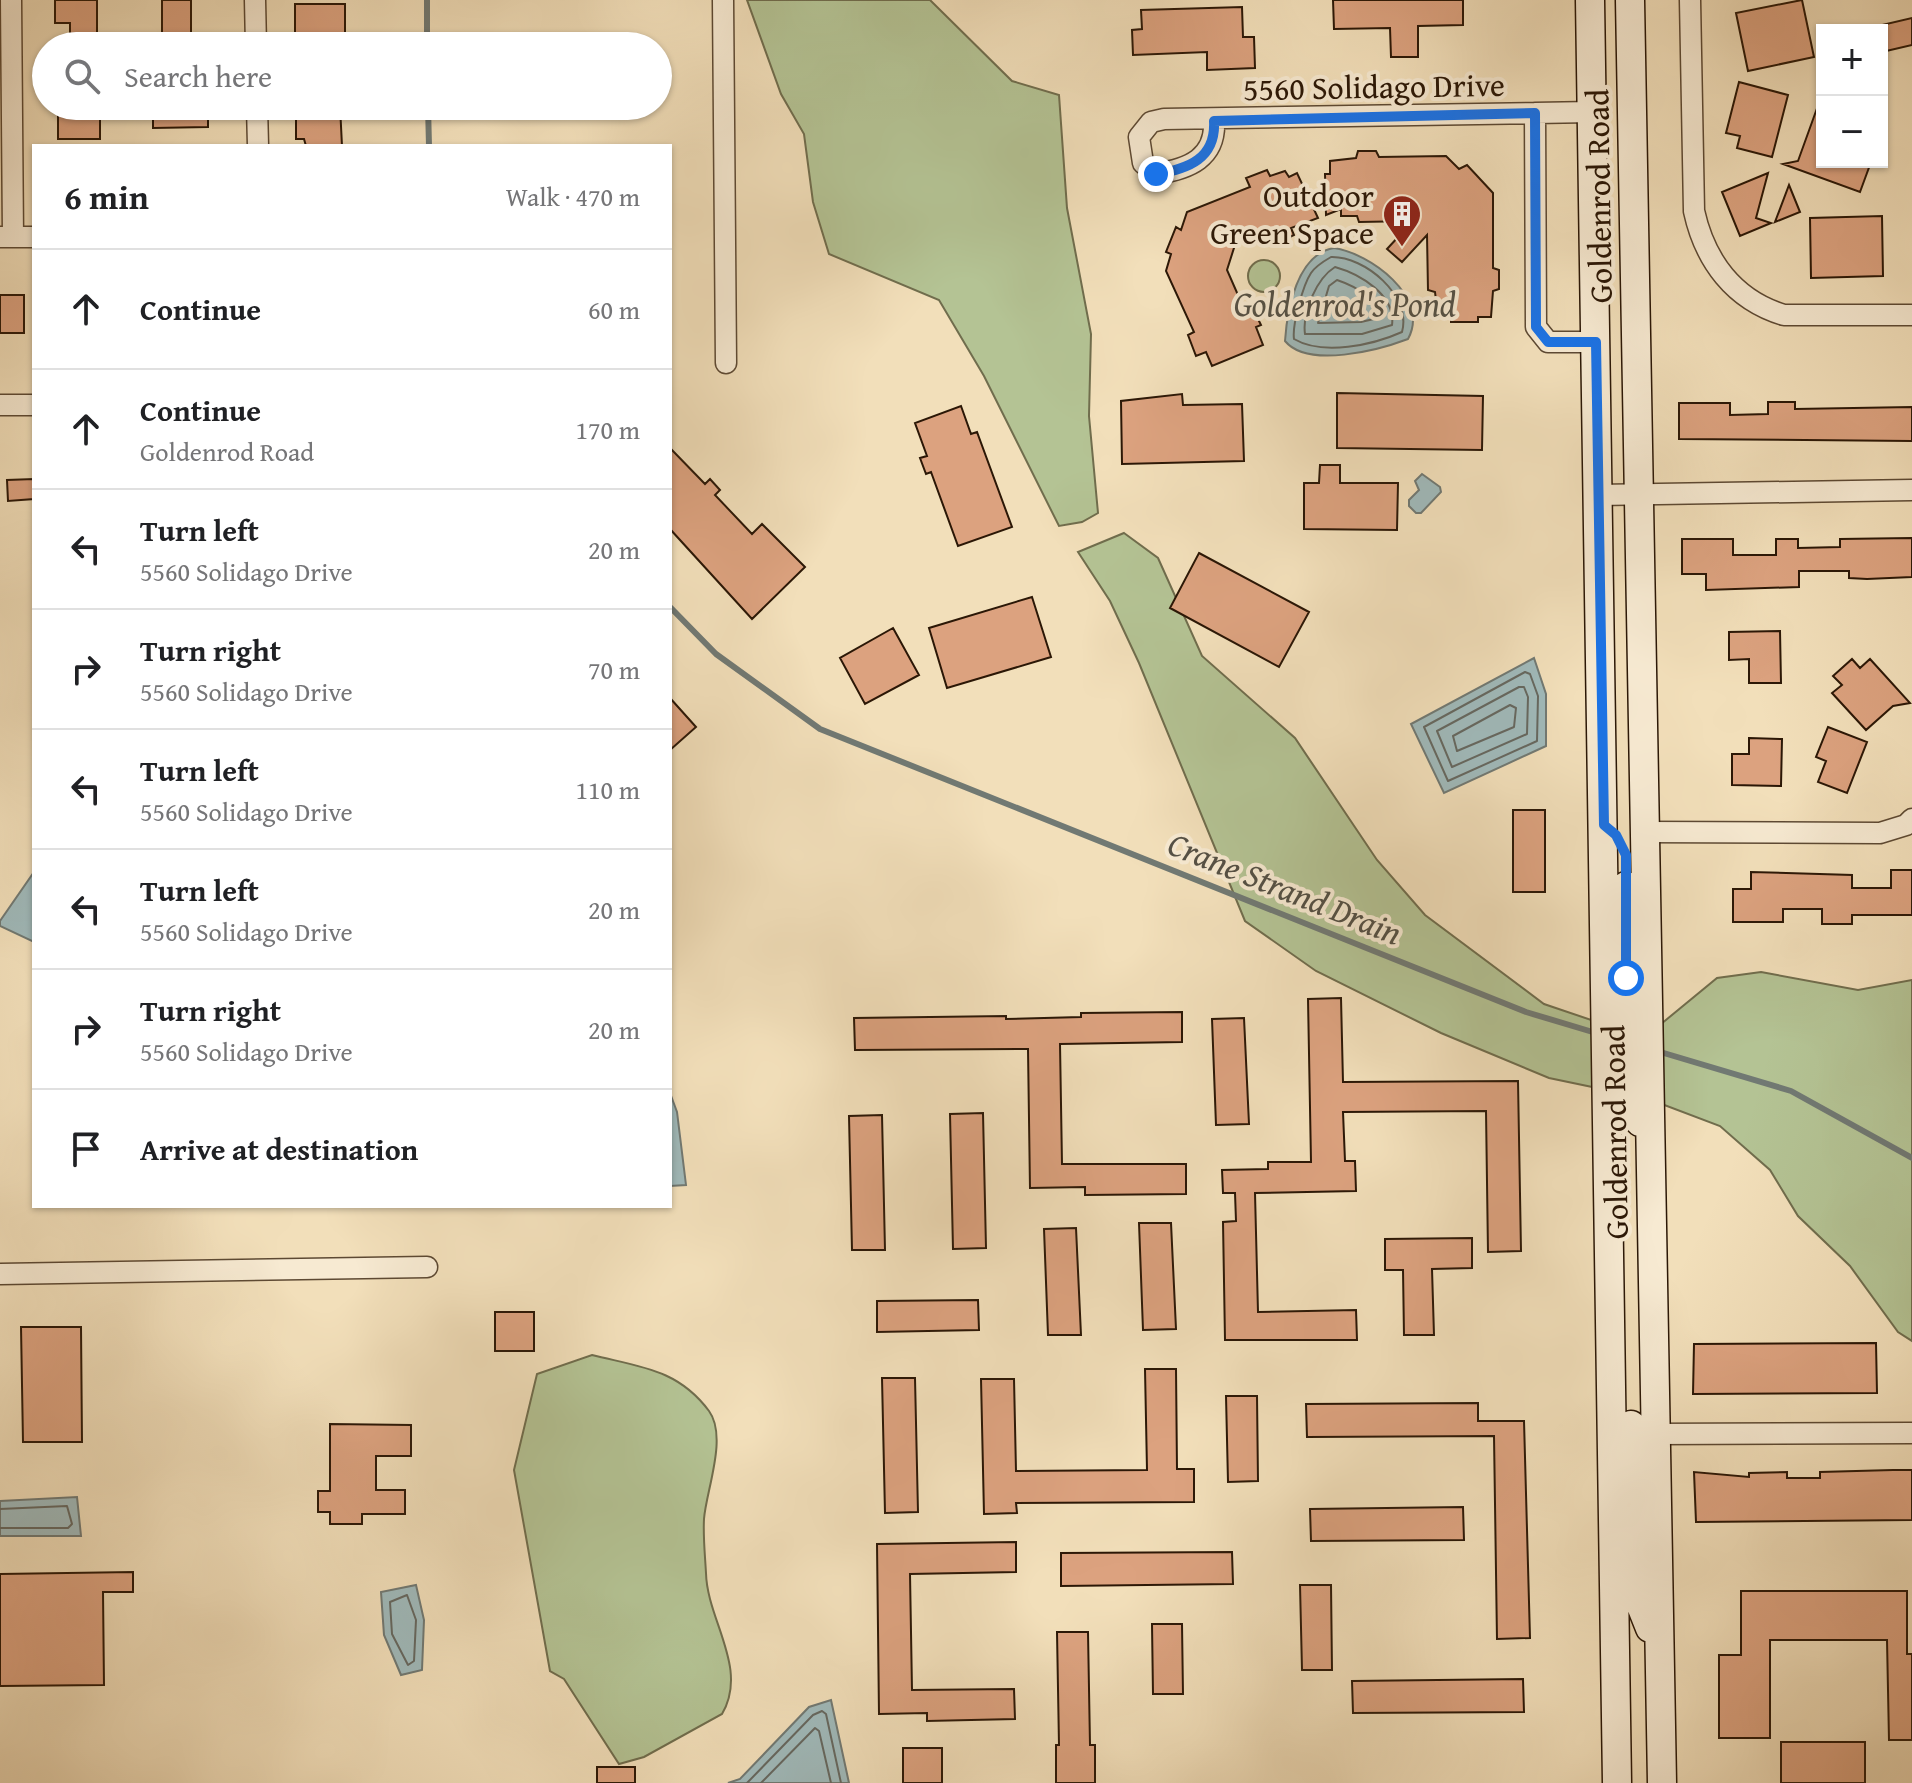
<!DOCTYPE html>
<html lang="en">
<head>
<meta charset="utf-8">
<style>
	:root { --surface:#fff; --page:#f6f6f6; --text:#202124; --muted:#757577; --line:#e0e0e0 }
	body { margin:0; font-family:"Gentium Book Plus",serif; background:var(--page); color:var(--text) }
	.controls { position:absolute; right:24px; top:24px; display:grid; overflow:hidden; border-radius:0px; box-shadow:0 2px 6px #0004 }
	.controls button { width:72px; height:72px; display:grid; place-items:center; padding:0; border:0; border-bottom:2px solid var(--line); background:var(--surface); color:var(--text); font:40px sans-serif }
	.stop { position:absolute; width:24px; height:24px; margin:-18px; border:6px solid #1a73e8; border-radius:50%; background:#fff }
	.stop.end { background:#1a73e8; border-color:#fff; box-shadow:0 2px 8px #0008 }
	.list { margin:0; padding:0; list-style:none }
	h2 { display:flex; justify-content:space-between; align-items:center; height:104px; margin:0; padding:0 32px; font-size:34px }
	h2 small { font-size:26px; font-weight:400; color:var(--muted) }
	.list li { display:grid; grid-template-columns:52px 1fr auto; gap:24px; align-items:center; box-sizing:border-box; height:120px; padding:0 32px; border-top:2px solid var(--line) }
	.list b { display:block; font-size:30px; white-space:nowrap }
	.list p { margin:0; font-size:26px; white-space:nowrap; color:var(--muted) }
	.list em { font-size:26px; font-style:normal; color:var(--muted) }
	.icon { flex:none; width:44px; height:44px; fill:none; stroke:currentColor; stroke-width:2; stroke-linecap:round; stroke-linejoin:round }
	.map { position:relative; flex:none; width:1912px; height:1783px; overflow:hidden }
	.search { position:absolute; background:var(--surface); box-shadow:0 2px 6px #0004; left:32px; top:32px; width:640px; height:88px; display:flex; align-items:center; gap:20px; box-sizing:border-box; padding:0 28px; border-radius:44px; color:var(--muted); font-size:30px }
	.panel { position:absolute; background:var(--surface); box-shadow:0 2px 6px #0004; left:32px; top:144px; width:640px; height:1064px; border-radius:0px }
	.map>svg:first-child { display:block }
</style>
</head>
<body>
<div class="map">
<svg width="1912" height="1783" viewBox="0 0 1912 1783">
	<rect width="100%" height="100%" fill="#f2dfba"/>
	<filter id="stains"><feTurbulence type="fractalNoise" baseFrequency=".0025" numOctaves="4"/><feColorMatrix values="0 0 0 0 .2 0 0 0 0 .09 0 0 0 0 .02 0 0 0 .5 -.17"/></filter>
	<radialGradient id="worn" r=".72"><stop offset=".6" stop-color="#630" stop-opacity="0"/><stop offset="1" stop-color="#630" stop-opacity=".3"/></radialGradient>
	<path fill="#b4c394" stroke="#706d4d" stroke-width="2" d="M747,0h183l82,81 47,14 8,113 24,126 -2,82 9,97 -16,9 -23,4 -75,-150 -45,-76 -110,-46 -16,-52 -9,-68 -23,-40z
		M1248 276a16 16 0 1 1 32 0a16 16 0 1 1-32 0Z
		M1124,533l34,25 44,98 93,82 82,122 48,55 119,89 59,20 -6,64 -48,-10 -108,-45 -125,-62 -71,-50 -106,-258 -29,-62 -32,-49z
		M1761,972l97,18 54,-10v361l-14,-9 -48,-66 -52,-50 -28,-46 -50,-44 -82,-31 6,-57 73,-60z
		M592,1355c48,12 86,14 117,56 19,26 -3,80 -5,108 -1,18 1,36 2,54 1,47 43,95 16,141l-78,43 -25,7 -55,-85 -14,-8 -36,-201 23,-96z"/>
	<path fill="#a0babb" stroke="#717973" stroke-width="2" d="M1334,248c35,5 97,49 74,91 -29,11 -100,30 -123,2 2,-31 12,-87 49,-93z
		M1422,474l18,13 1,5 -20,21h-5l-7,-7v-6l10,-10 -4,-9z
		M1534,658l12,36v52l-102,47 -33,-69z
		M34,872v70l-34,-16v-5z
		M670,1093l7,19 9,73 -16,1z
		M77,1497l4,39h-81v-35z
		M416,1585l8,35 -2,50 -21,5 -17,-40 -3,-43z
		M831,1700l18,83h-121l12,-4 69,-72z"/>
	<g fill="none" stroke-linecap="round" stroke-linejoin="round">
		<path stroke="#666860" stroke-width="2" d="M1331,257c34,-1 81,39 71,75 -29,13 -79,24 -108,7 -2,-14 9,-54 17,-66 4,-6 13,-12 20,-16z
			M1335,267c25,7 61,28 57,58l-30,9h-57c-3,-22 12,-56 30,-67z
			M1337,280c18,6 39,17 41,38l-17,4 -43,1 11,-37z
			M1525,672l5,2 8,22 -1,45 -89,40 -24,-54z
			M1519,687h5l4,10 -1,37 -75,33 -15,-36z
			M1510,705l6,3 -2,19 -57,24 -4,-15z
			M0,1509l67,-3 5,18 -4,4h-68
			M407,1595l9,25 -2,41 -6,4 -16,-31 -2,-32z
			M747,1783l66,-68 9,-4 4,3 15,69
			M761,1783l54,-55 4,3 12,52"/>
		<path stroke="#717973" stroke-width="6" d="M427,0v46
			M428,106l1,40
			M670,607l46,47 104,75 706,283 70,21
			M1657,1051l134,40 121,67"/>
	</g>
	<path fill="#dca27f" stroke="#2b1706" stroke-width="2" d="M55,0h42v46h-27v-23h-15z
		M162,0h29v46h-29z
		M1333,0h130v25l-45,1v31h-27l-1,-29 -56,1z
		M1802,0l12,57 -66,14 -12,-58z
		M295,4h50v42h-50z
		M1242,7l1,30h11l1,31 -48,2v-18l-74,3 -1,-25 10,-1 -1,-19z
		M1912,18v27l-30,7v-27z
		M1739,82l49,13 -16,62 -35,-9 3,-12 -14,-3z
		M1820,100l2,62h49l-11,30 -77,-28 15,-3z
		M58,106h42v33h-42z
		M153,106h55v21l-55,1z
		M296,106h44l2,40h-36l-2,-7h-8z
		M1358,151h18l3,6 67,-1 13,13 8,-4 26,28v75l6,2v19l-6,2 -2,26h-13v5h-27v-5h-13l-3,-25 -7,-2 -1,-55 -25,27 -15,-13 26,-28 -54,1 -2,-6h-16v-7l-15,6 -1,-41h5v-13l26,-3z
		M1267,170l3,6 15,-5 4,6 8,-4 21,45 -27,10 3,7 -17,8 -3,-6 -24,9 -10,-17 -13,41 18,41 7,-4 9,18 -5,2 7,18 -51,21 -6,-14 -10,4 -8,-21 6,-3 -28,-61 5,-17 -5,-2 10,-25 5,3 6,-18 63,-25 -4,-9z
		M1768,173l-12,45 15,5 -31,13 -18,-44z
		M1789,185l11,27 -25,10z
		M1882,216l1,60 -72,2 -1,-60z
		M0,295h24v38h-24z
		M1337,393l146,3 -1,54 -145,-2z
		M1182,394l1,11 59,-1 2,57 -122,3 -1,-63z
		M1768,402h27v7l117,-2v34l-233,-2v-36h51v12l38,-1z
		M961,406l10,28 6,-2 35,95 -54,19 -27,-74 -5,2 -6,-16 7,-2 -12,-33z
		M670,448l35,36 5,-5 10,11 -5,5 37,39 10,-10 43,43 -53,52 -82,-90z
		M1320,465h20v18h58l-1,47 -93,-1v-46h15z
		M34,479v20l-26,2 -1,-21z
		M1912,538v39l-45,2 -18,-1v-7h-50v16l-93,3v-16h-24v-35h51v16h43v-16h22v9l42,-1v-8z
		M1199,553l110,59 -30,55 -109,-59z
		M1032,597l19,60 -104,31 -18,-60z
		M893,628l26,47 -54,29 -25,-46z
		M1780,631l1,52h-32v-24l-20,1v-28z
		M1852,659l8,9 10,-9 40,44 -17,3 -27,24 -34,-37 10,-8 -9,-9z
		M670,698l26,29 -26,23z
		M1828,727l39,15 -20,51 -29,-11 8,-21 -10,-4z
		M1749,738l33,1 -1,47 -49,-1v-31h17z
		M1513,810h32v82h-32z
		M1891,870h21v45h-60v9h-30v-15h-39v13h-50v-33h18v-17l101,3v13h39z
		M1341,998l2,84 175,-1 3,170 -33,1 -2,-141 -143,1 2,49h10l1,30 -101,2 3,119 98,-2 1,30h-132l-2,-118 13,-1 -1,-28h-12l-1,-23 46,-1v-7h43l-3,-163z
		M1182,1012v30l-122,2 2,120h124v30l-101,1v-8l-55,1 -2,-139 -173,1 -1,-32 152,-2v3l75,-2v-4z
		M1244,1018l5,106 -33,1 -4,-106z
		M983,1113l3,135 -33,1 -3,-135z
		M882,1115l3,135h-33l-3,-134z
		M1139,1223h32l5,106 -33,1z
		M1076,1228l5,107h-33l-4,-106z
		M1472,1238v30l-40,1 2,66h-30l-1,-65h-18v-31z
		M978,1300l1,30 -102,2v-31z
		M495,1312h39v39h-39z
		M21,1327h60l1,115h-59z
		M1876,1343l1,50 -184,1 1,-50z
		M1145,1369h31l1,100h17v33l-178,1 1,10 -33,1 -3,-135h33l2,92 131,-1z
		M882,1378h33l3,134 -33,1z
		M1226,1396h31l1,85 -30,1z
		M1478,1403v18h46l6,217 -33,1 -3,-203 -187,1 -1,-33z
		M330,1424l81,1v31h-35v34h29v24h-43v10h-32v-12h-12v-21h12z
		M1893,1470h19v50l-216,2 -2,-50 55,5v-4l38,-1v6h33v-6z
		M1463,1507l1,33 -153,1 -1,-32z
		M1016,1542v30l-106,2 2,116 102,-1 1,30 -88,2v-8l-48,1 -2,-170z
		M1232,1552l1,32 -172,2v-33z
		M133,1572v20h-30l1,93 -104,1v-112z
		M1300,1585h31l1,85h-30z
		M1741,1591h166v63h5v86h-23l-2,-100h-117v98h-51v-83h22z
		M1152,1624h30l1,70h-30z
		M1057,1632h31l2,113h5v38h-39v-38h3z
		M1523,1679l1,33 -171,1 -1,-32z
		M1781,1742h84v41h-84z
		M903,1748h39v35h-39z
		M597,1767h38v16h-38z"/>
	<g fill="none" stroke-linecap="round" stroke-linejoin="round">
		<g stroke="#5d4933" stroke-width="23">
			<path id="minor" d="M11,0l2,237
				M255,0l1,46
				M723,0l3,363
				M1690,0l4,211c11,50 40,89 90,104h128
				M257,106l1,40
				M1592,112l-57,1 1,214 12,15h48
				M1214,121c2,37 -25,48 -58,53l-13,-11 -4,-26 12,-15 13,-3 371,-6
				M0,237h34
				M0,405h34
				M1598,495l314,-5
				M1644,832l236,1 26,-8 6,-6
				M0,1274l427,-7
				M1654,1434l258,-1"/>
		</g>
		<g stroke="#2b1706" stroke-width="31">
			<path id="secondary" d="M1590,0l27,1783
				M1630,0l32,1783
				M1626,886l2,202 12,34
				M1631,1425l5,168 14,35"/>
		</g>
		<use href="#minor" stroke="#f7ead2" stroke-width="20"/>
		<use href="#secondary" stroke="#f7ead2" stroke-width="28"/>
	</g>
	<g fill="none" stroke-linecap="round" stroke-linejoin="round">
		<path stroke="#1a73e8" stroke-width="10" d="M1156,174c33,-5 60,-16 58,-53l321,-8 1,214 12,15h48l8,483 12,10 10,20v123"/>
	</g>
	<defs>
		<g id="building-pin" transform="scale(2)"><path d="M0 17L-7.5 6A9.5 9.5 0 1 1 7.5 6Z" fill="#8f2418" stroke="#f7ead2"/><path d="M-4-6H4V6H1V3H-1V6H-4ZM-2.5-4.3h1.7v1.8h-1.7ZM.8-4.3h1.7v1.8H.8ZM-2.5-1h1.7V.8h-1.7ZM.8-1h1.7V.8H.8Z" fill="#fff"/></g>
	</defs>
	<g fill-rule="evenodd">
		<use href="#building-pin" x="1402" y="214"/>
	</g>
	<g text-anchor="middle" stroke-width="8" stroke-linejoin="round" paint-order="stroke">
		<g font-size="32" fill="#2b1706" stroke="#f7ead2">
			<text transform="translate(1374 87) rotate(-1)" y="11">5560 Solidago Drive</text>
			<text transform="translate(1599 196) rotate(-91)" y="11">Goldenrod Road</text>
			<text transform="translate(1615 1132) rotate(-91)" y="11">Goldenrod Road</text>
		</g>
		<g font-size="32" fill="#2b1706" stroke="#f7ead2" text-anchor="end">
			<text x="1374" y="207">Outdoor<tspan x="1374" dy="37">Green Space</tspan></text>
		</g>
		<g font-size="34" font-style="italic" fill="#545045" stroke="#f7ead2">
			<text x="1345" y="316">Goldenrod's Pond</text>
			<text transform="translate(1285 888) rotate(22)" y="12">Crane Strand Drain</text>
		</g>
	</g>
	<rect width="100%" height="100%" filter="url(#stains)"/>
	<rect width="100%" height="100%" fill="url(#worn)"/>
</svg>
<div class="controls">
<button>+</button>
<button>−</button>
</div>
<div class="stop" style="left:1626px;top:978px"></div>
<div class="stop end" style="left:1156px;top:174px"></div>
<div class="search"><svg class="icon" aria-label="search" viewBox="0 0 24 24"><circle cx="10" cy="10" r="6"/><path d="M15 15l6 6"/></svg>Search here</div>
<section class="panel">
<h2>6 min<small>Walk · 470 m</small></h2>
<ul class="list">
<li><svg class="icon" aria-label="ahead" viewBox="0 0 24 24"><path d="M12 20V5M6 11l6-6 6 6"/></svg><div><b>Continue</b></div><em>60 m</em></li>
<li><svg class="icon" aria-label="ahead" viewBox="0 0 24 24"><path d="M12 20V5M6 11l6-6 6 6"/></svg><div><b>Continue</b><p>Goldenrod Road</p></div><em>170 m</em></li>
<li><svg class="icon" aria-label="left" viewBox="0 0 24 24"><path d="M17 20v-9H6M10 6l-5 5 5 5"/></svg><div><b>Turn left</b><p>5560 Solidago Drive</p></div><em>20 m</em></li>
<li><svg class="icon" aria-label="right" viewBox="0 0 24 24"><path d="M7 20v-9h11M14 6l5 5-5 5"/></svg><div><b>Turn right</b><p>5560 Solidago Drive</p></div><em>70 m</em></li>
<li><svg class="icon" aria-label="left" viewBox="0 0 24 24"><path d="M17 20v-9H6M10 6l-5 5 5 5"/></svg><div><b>Turn left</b><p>5560 Solidago Drive</p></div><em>110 m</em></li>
<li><svg class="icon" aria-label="left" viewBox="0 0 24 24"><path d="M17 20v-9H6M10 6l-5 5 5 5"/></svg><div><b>Turn left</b><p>5560 Solidago Drive</p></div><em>20 m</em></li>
<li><svg class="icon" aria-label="right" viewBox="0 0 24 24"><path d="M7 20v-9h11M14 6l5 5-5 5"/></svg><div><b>Turn right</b><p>5560 Solidago Drive</p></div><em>20 m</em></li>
<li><svg class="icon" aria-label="arrive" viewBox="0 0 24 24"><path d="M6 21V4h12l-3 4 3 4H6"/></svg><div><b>Arrive at destination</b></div></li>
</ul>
</section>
</div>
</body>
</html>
